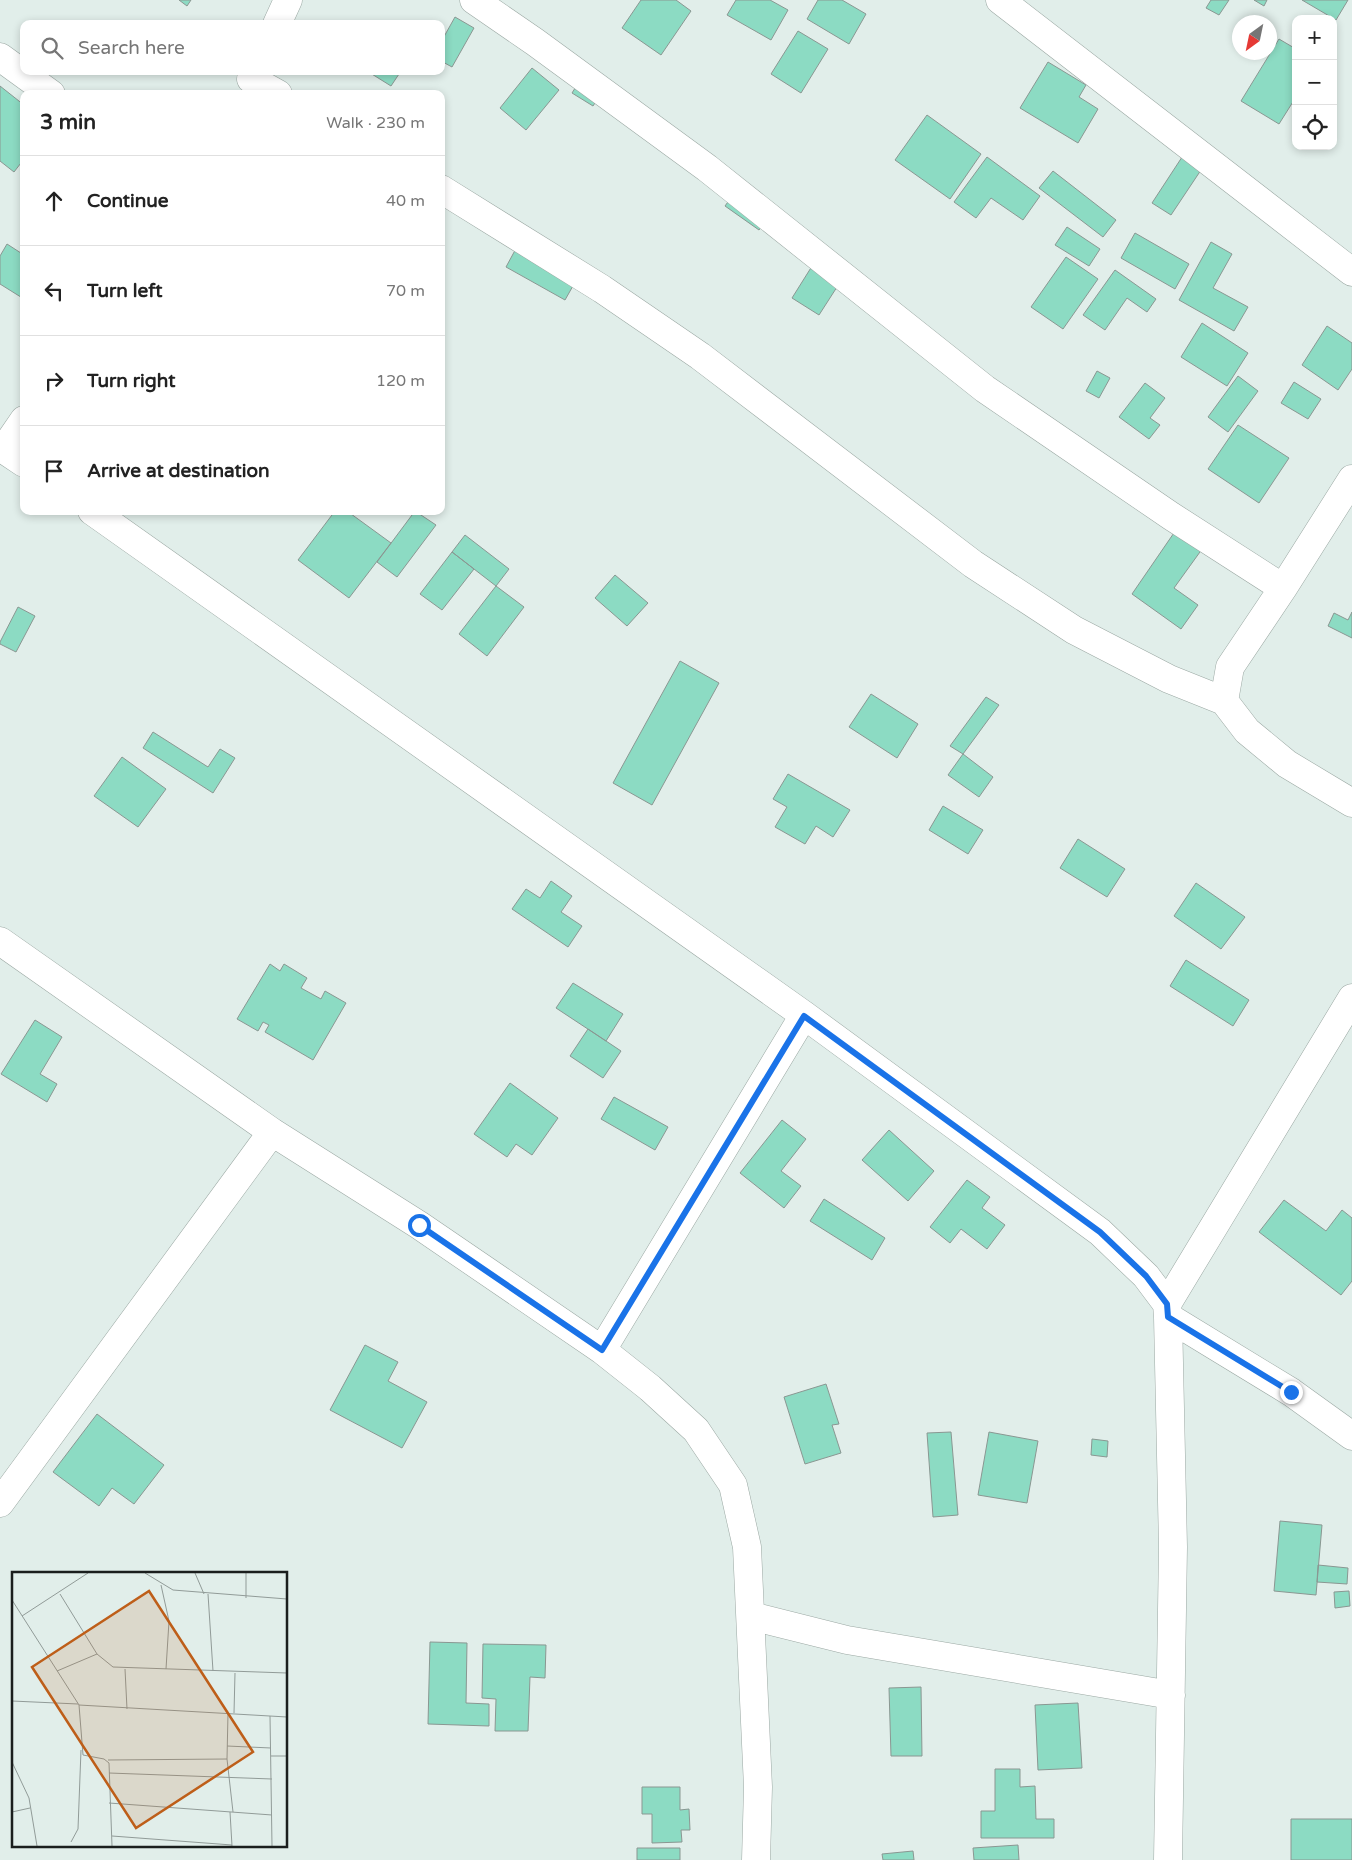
<!DOCTYPE html>
<html lang="en">
<head>
<meta charset="utf-8">
<style>
	:root { --surface:#fff; --page:#f6f6f6; --text:#222; --muted:#767676; --line:#e0e0e0 }
	body { margin:0; font-family:"Varela Round",sans-serif; background:var(--page); color:var(--text) }
	.controls { position:absolute; right:15px; top:15px; display:grid; overflow:hidden; border-radius:10px; box-shadow:0 2px 8px #0003 }
	.controls button { width:45px; height:45px; display:grid; place-items:center; padding:0; border:0; border-bottom:1px solid var(--line); background:var(--surface); color:var(--text); font:25px sans-serif }
	.compass { position:absolute; left:1232px; top:15px; width:45px; height:45px; border-radius:50%; background:var(--surface); box-shadow:0 2px 8px #0003; rotate:213deg }
	.stop { position:absolute; width:15px; height:15px; margin:-11px; border:4px solid #1a73e8; border-radius:50%; background:#fff }
	.stop.end { background:#1a73e8; border-color:#fff; box-shadow:0 1px 5px #0008 }
	.list { margin:0; padding:0; list-style:none }
	h2 { display:flex; justify-content:space-between; align-items:center; height:65px; margin:0; padding:0 20px; font-size:21px }
	h2 small { font-size:16px; font-weight:400; color:var(--muted) }
	.list li { display:grid; grid-template-columns:32px 1fr auto; gap:15px; align-items:center; box-sizing:border-box; height:90px; padding:0 20px; border-top:1px solid var(--line) }
	.list b { display:block; font-size:19px; white-space:nowrap }
	.list em { font-size:16px; font-style:normal; color:var(--muted) }
	.icon { flex:none; width:28px; height:28px; fill:none; stroke:currentColor; stroke-width:2; stroke-linecap:round; stroke-linejoin:round }
	.map { position:relative; flex:none; width:1352px; height:1860px; overflow:hidden }
	.search { position:absolute; background:var(--surface); box-shadow:0 2px 8px #0003; left:20px; top:20px; width:425px; height:55px; display:flex; align-items:center; gap:12px; box-sizing:border-box; padding:0 18px; border-radius:10px; color:var(--muted); font-size:19px }
	.panel { position:absolute; background:var(--surface); box-shadow:0 2px 8px #0003; left:20px; top:90px; width:425px; height:425px; border-radius:10px }
	.map>svg:first-child { display:block }
</style>
</head>
<body>
<div class="map">
<svg width="1352" height="1860" viewBox="0 0 1352 1860">
	<rect width="100%" height="100%" fill="#e1eeea"/>
	<path fill="#8cdbc3" stroke="#8a9792" d="M179,0h12l-4,6z
		M641,0h35l15,11 -30,44 -39,-27z
		M736,0h34l18,10 -17,30 -44,-25z
		M818,0h24l24,14 -17,30 -42,-25z
		M1211,0h18l-10,15 -13,-7z
		M1254,0h13l-3,6z
		M1302,0h46l-12,20z
		M455,17l19,11 -22,39 -11,-6v-19z
		M798,31l30,18 -27,44 -30,-19z
		M1279,39l17,10v48l-17,27 -38,-23z
		M1048,62l38,23 -7,12 19,12 -20,34 -58,-35z
		M532,68l27,22 -33,40 -26,-22z
		M587,69l21,14 -15,23 -21,-13z
		M367,71h34l-10,15z
		M0,86l24,19v54l-10,13 -14,-11z
		M927,115l54,39 -31,45 -55,-39z
		M1186,151l19,13 -34,51 -19,-12z
		M987,157l53,39 -17,24 -32,-22 -15,20 -22,-16z
		M1053,171l63,49 -13,17 -64,-49z
		M738,188l34,25 -13,17 -34,-24z
		M1067,227l33,22 -11,17 -34,-21z
		M1135,233l54,31 -14,25 -54,-31z
		M1211,242l21,12 -19,34 35,19 -14,24 -55,-31z
		M519,243l59,34 -13,23 -59,-33z
		M7,244l17,11v44l-24,-15v-28z
		M819,255l27,18 -27,42 -27,-17z
		M1066,257l32,22 -35,50 -32,-22z
		M1115,270l41,29 -9,13 -20,-14 -22,32 -22,-15z
		M1202,323l46,30 -21,33 -46,-29z
		M1327,326l25,17v26l-14,21 -36,-25z
		M1097,371l13,7 -11,20 -13,-7z
		M1238,376l20,15 -30,41 -20,-15z
		M1294,382l27,17 -13,20 -27,-16z
		M1145,383l20,15 -15,20 10,7 -11,14 -30,-22z
		M1238,425l51,33 -30,45 -51,-34z
		M335,511h12l44,32 -42,55 -51,-38z
		M415,511l21,14 -39,52 -20,-15z
		M1178,527l27,18 -31,43 24,17 -17,24 -49,-35z
		M465,535l44,34 -13,17 -44,-34z
		M452,552l22,17 -32,41 -22,-16z
		M615,575l33,28 -21,23 -32,-28z
		M496,586l28,21 -37,49 -28,-22z
		M18,607l17,9 -19,36 -16,-8v-2z
		M1352,612v26l-24,-12 6,-13 14,7z
		M680,661l39,22 -67,122 -39,-22z
		M871,694l47,30 -21,34 -48,-31z
		M986,697l13,8 -36,49 -13,-8z
		M153,732l55,35 12,-18 15,9 -22,35 -70,-45z
		M963,754l30,23 -14,20 -31,-22z
		M122,757l44,32 -28,38 -44,-31z
		M788,774l62,36 -17,27 -17,-11 -11,18 -30,-17 12,-20 -14,-8z
		M943,806l40,24 -15,24 -39,-24z
		M1078,839l47,30 -18,28 -47,-29z
		M551,881l21,15 -11,16 21,14 -14,21 -56,-38 14,-20 14,9z
		M1196,883l49,34 -24,32 -47,-33z
		M1186,960l63,40 -16,26 -63,-40z
		M270,964l10,7 4,-7 23,14 -6,10 20,11 4,-8 21,12 -33,57 -48,-28 4,-7 -6,-3 -5,9 -21,-12z
		M573,983l50,31 -17,27 -50,-33z
		M35,1020l27,17 -22,37 17,10 -10,18 -46,-28z
		M588,1029l33,22 -18,27 -33,-22z
		M510,1083l48,35 -26,37 -16,-11 -9,13 -33,-23z
		M614,1097l54,30 -13,23 -54,-31z
		M782,1120l24,19 -25,32 20,15 -17,22 -44,-35z
		M889,1130l45,41 -26,30 -46,-41z
		M967,1180l23,17 -8,11 23,17 -18,24 -26,-20 -11,14 -20,-16z
		M824,1199l61,39 -13,22 -62,-39z
		M1284,1200l42,31 16,-21 10,8v63l-11,14 -82,-63z
		M365,1345l33,17 -10,19 39,21 -25,46 -72,-38z
		M826,1384l13,40 -7,1 9,28 -36,11 -21,-67z
		M97,1414l67,51 -30,39 -22,-16 -13,18 -46,-34z
		M951,1432l7,83 -25,2 -6,-84z
		M989,1432l49,9 -11,62 -49,-8z
		M1092,1439l16,2 -1,16 -16,-2z
		M1280,1521l42,4 -6,70 -42,-4z
		M1318,1565l30,3 -1,16 -30,-2z
		M1349,1591l1,15 -15,2 -1,-16z
		M430,1642l37,1 -1,60 23,1v22l-61,-2z
		M483,1644l63,1 -1,33 -15,-1 -2,54h-33l1,-32 -14,-1z
		M921,1687l1,69h-31l-2,-68z
		M1078,1703l4,65 -44,2 -3,-65z
		M995,1769h25v18l15,-1 1,33h18v19h-73v-27h14z
		M642,1787h38v23l9,-1 1,21h-9l1,12 -30,1v-29h-10z
		M1291,1819h61v41h-61z
		M1018,1845l1,15h-45l-1,-12z
		M637,1848h43v12h-43z
		M913,1851l1,9h-31l-1,-6z"/>
	<g fill="none" stroke-linecap="round" stroke-linejoin="round">
		<g stroke="#9ba8a3" stroke-width="29">
			<path id="street" d="M474,0l61,42 172,126 278,221 186,127 112,72
				M1000,0l352,272
				M277,24l11,-24
				M0,57l51,37
				M251,79l27,15
				M441,189l161,100 98,67 273,208 101,66 95,49 55,22
				M0,447l24,16
				M4,449l20,-29
				M1352,479l-69,109 -53,79 -6,34 23,30 40,33 65,39
				M92,511l712,504 296,217 46,44 21,28 1,13 5,230 -5,313
				M0,941l272,191 147,93 183,125 48,38 46,42 37,55 14,62 11,240 -2,73
				M1167,1304l185,-306
				M1168,1317l123,75 61,44
				M602,1350l202,-335
				M0,1503l272,-371
				M751,1616l96,24 324,55"/>
		</g>
		<use href="#street" stroke="#fff" stroke-width="28"/>
	</g>
	<g fill="none" stroke-linecap="round" stroke-linejoin="round">
		<path stroke="#1a73e8" stroke-width="6" d="M419,1225l183,125 202,-334 296,216 46,44 21,28 1,13 123,75"/>
	</g>
	<g transform="translate(12 1572)">
		<rect width="275" height="275" fill="#e1eeea"/>
		<path fill="none" stroke="#919b98" stroke-width="1" d="M133,1l28,17 114,9M183,1l9,21M149,13l8,36 -3,48M48,22l37,60 16,13 174,6M196,22l5,77M234,26v-25M0,28l67,105 208,12M10,44l66,-43M113,97l2,40M45,99l40,-17M0,129l66,3M67,133l4,50 21,4 5,4 3,83M216,141l-1,46 6,53M222,141l1,-40M258,144l2,130M215,174l44,2M259,184h16M96,188l119,-1M0,190l17,36 8,48M97,201l163,6M97,231l163,12M0,240l18,-4M218,240l2,34M100,264l120,9M59,270l7,-13 3,-79"/>
		<path fill="#be5e19" fill-opacity="0.15" stroke="#be5e19" stroke-width="2.5" d="M137,19l104,161 -117,76 -104,-161z"/>
		<rect width="275" height="275" fill="none" stroke="#1a1e1d" stroke-width="2.5"/>
	</g>
</svg>
<div class="controls">
<button>+</button>
<button>−</button>
<button><svg class="icon" aria-label="locate" viewBox="0 0 24 24"><circle cx="12" cy="12" r="6"/><path d="M12 2v4M12 18v4M2 12h4M18 12h4"/></svg></button>
</div>
<svg class="compass" viewBox="-18 -18 36 36"><path d="M0-13l5 13h-10z" fill="#e53935"/><path d="M0 13l5-13h-10z" fill="#767676"/></svg>
<div class="stop" style="left:419px;top:1225px"></div>
<div class="stop end" style="left:1291px;top:1392px"></div>
<div class="search"><svg class="icon" aria-label="search" viewBox="0 0 24 24"><circle cx="10" cy="10" r="6"/><path d="M15 15l6 6"/></svg>Search here</div>
<section class="panel">
<h2>3 min<small>Walk · 230 m</small></h2>
<ul class="list">
<li><svg class="icon" aria-label="ahead" viewBox="0 0 24 24"><path d="M12 20V5M6 11l6-6 6 6"/></svg><div><b>Continue</b></div><em>40 m</em></li>
<li><svg class="icon" aria-label="left" viewBox="0 0 24 24"><path d="M17 20v-9H6M10 6l-5 5 5 5"/></svg><div><b>Turn left</b></div><em>70 m</em></li>
<li><svg class="icon" aria-label="right" viewBox="0 0 24 24"><path d="M7 20v-9h11M14 6l5 5-5 5"/></svg><div><b>Turn right</b></div><em>120 m</em></li>
<li><svg class="icon" aria-label="arrive" viewBox="0 0 24 24"><path d="M6 21V4h12l-3 4 3 4H6"/></svg><div><b>Arrive at destination</b></div></li>
</ul>
</section>
</div>
</body>
</html>
